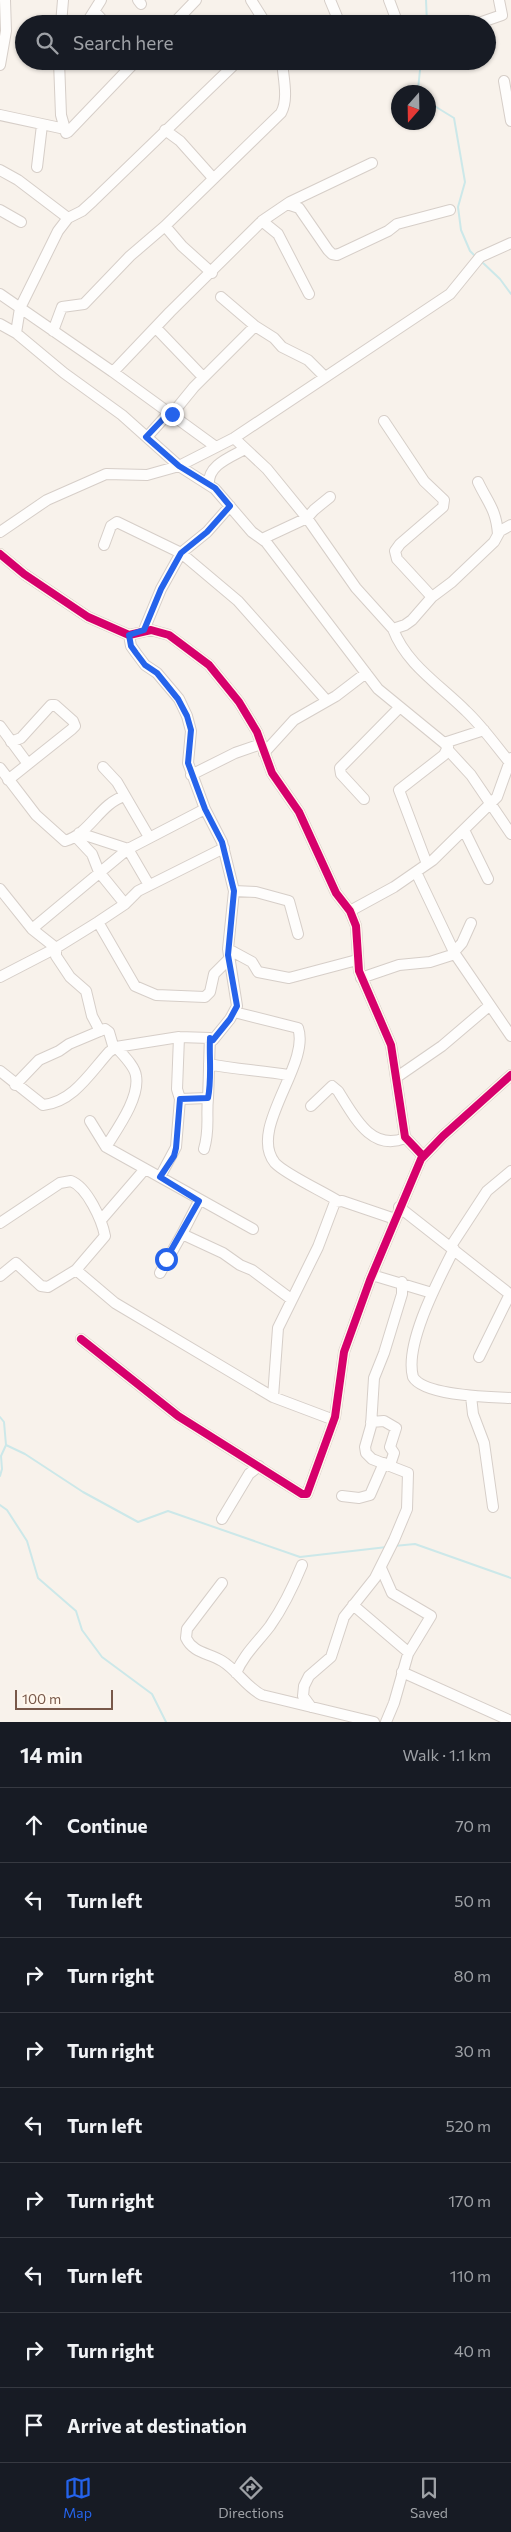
<!DOCTYPE html>
<html lang="en">
<head>
<meta charset="utf-8">
<style>
	:root { --surface:#171b24; --page:#20242c; --text:#f1f3f6; --muted:#9ea1a6; --line:#363941; --accent:#2563eb }
	body { margin:0; font-family:Commissioner,sans-serif; background:var(--page); color:var(--text) }
	.compass { position:absolute; left:391px; top:85px; width:45px; height:45px; border-radius:50%; background:var(--surface); box-shadow:0 1px 4px #0004; rotate:200deg }
	.scale { position:absolute; left:15px; bottom:12px; width:98px; box-sizing:border-box; padding-left:5px; border:2px solid #785849; border-top:0; font-size:14px; line-height:18px; white-space:nowrap; color:#785849; -webkit-text-stroke:4px #fff7ed; paint-order:stroke }
	.stop { position:absolute; width:15px; height:15px; margin:-11px; border:4px solid #2563eb; border-radius:50%; background:#fff }
	.stop.end { background:#2563eb; border-color:#fff; box-shadow:0 1px 5px #0008 }
	.list { margin:0; padding:0; list-style:none }
	h2 { display:flex; justify-content:space-between; align-items:center; height:65px; margin:0; padding:0 20px; font-size:21px }
	h2 small { font-size:16px; font-weight:400; color:var(--muted) }
	.list li { display:grid; grid-template-columns:32px 1fr auto; gap:15px; align-items:center; box-sizing:border-box; height:75px; padding:0 20px; border-top:1px solid var(--line) }
	.list b { display:block; font-size:19px; white-space:nowrap }
	.list em { font-size:16px; font-style:normal; color:var(--muted) }
	.icon { flex:none; width:28px; height:28px; fill:none; stroke:currentColor; stroke-width:2; stroke-linecap:round; stroke-linejoin:round }
	.map { position:relative; flex:none; width:511px; height:1722px; overflow:hidden }
	.search { position:absolute; background:var(--surface); box-shadow:0 1px 4px #0004; left:15px; right:15px; top:15px; height:55px; display:flex; align-items:center; gap:12px; box-sizing:border-box; padding:0 18px; border-radius:28px; color:var(--muted); font-size:19px }
	.sheet { height:740px; background:var(--surface) }
	nav { display:flex; justify-content:space-around; align-items:center; box-sizing:border-box; height:70px; border-top:1px solid var(--line); background:var(--surface); font-size:14px; color:var(--muted) }
	nav a { display:grid; justify-items:center; gap:2px }
	nav .on { color:var(--accent) }
	.map>svg:first-child { display:block }
</style>
</head>
<body>
<div class="map">
<svg width="511" height="1722" viewBox="0 0 511 1722">
	<rect width="100%" height="100%" fill="#f8f2eb"/>
	<g fill="none" stroke-linecap="round" stroke-linejoin="round">
		<path stroke="#cce8e9" stroke-width="2" d="M426,0l1,24
			M420,92l-2,-3 3,-28
			M428,102l26,16 11,64 -7,25 3,23 9,21 5,5
			M481,261l19,18 11,15
			M0,1417l4,5 2,23 -5,11 1,13 -2,7
			M6,1445l19,9 58,38 55,30 30,-11 132,46 87,-10
			M0,1505l7,5 20,31 11,37 38,33 6,19 20,27 50,37 14,28
			M394,1546l21,-2 96,34"/>
		<g stroke="#d6cec8" stroke-width="12">
			<path id="minor" d="M138,0l3,4
				M251,0l15,24
				M330,0l10,24
				M389,0l9,24
				M95,12l11,12
				M479,23l23,-8 -3,-15
				M61,24l2,-24
				M86,24l15,-24
				M173,24l23,-24
				M59,61l2,54 4,14
				M0,65l6,-34 -1,-31
				M504,81l7,40
				M0,115l65,14 1,4 2,-1 68,-71
				M165,130l15,11 33,37
				M37,167l5,-42
				M0,170l18,10 50,38
				M287,204l12,4 29,42 4,4 5,1 51,-24 9,-7 53,-14
				M0,210l21,12
				M262,221l16,13 31,60
				M165,226l17,20 30,27
				M0,294l113,78 103,75
				M221,297l34,29 19,12 8,9 26,13 17,17
				M0,324l16,9 48,40 58,42 57,51 36,23 37,43 14,10 112,147 66,54 40,-13
				M156,328l47,49
				M53,331l9,-24 22,-3 46,-48 35,-30 116,-113c8,-14 2,-36 1,-52
				M16,333l4,-25 38,-77 10,-13 14,-7 11,-10 145,-140
				M113,372l57,-60 92,-91 28,-19 82,-39
				M384,421l40,60 20,19 -1,7 -43,37 -5,7 2,8 35,38
				M147,437l18,-20 7,-3 22,-27 61,-61
				M234,438l33,31 40,49 49,70 37,41 12,-4 7,-5 20,-23 20,-15 42,-40 6,-11 11,-6
				M478,482c10,21 18,27 20,52
				M209,485c-2,-20 22,-28 36,-36
				M0,532l47,-32 59,-26 41,1 32,-9 55,-28 216,-144 30,-37 31,-14
				M262,539l45,-21 7,-8 16,-13
				M104,545l7,-19 6,-4 64,31 57,48 89,100
				M0,554l24,20 64,43 41,18 22,-5 18,5 40,30 30,37 18,30 15,41 27,39 37,81 14,18 6,15 3,45 32,74 14,92 18,19
				M393,629c13,35 47,56 73,82 17,16 30,35 45,53
				M144,630l17,-41 20,-36 26,-21 23,-26
				M129,635l2,11 5,7 9,12 12,8 22,26 8,17 4,15 -3,32 17,46 17,33 12,49 -6,58 9,57 -7,13 -17,21 -3,-2c-1,20 -1,40 -2,60 -2,19 2,31 -4,51
				M0,726l28,38
				M448,750l23,25 40,59
				M264,753l30,-33 42,-24 30,-23
				M103,767l14,15 32,55
				M0,768l36,47 29,26c25,-7 35,-38 60,-45
				M191,775l44,-22 26,-9
				M8,780l64,-51 3,-3 -2,-5 -18,-16h-4l-30,33 -10,4
				M364,799l-23,-25 -1,-6 59,-60
				M464,830l24,49
				M79,833l49,16 21,36
				M76,837l16,17 7,18 26,32
				M427,864l-28,-74 45,-35 4,-8 -4,-4
				M416,872l39,82 56,82
				M0,889l32,40 24,19v8l14,21 16,14 6,25 8,15
				M234,891l22,1 33,9 9,33
				M350,911l44,-24 39,-27 64,-63 14,-39
				M98,922l37,64 21,9 49,2 5,-5 4,-18 14,-14
				M32,929l96,-80 77,-40
				M228,949l24,13 6,10 31,6 68,-18
				M454,952l8,-9 9,-20
				M0,977l56,-29 42,-26 27,-18 13,-13 86,-43
				M361,978l38,-13 31,-3 25,-8
				M234,1012l64,16c13,36 -51,101 -23,135 10,11 49,29 63,38
				M179,1037l-2,52 3,10
				M209,1064c27,6 53,6 79,11
				M0,1071l43,34c30,-3 47,-32 66,-53l7,-5 63,-10 31,1
				M397,1077l45,-31 47,-40
				M15,1085l24,-25 20,-9 10,-7 31,-13 5,-2 4,3 5,17
				M311,1106l21,-20 6,5c16,25 33,61 67,47
				M90,1121l16,26 147,82
				M106,1147c11,-18 34,-49 30,-71 -1,-10 -14,-22 -20,-29
				M160,1177l16,-30 4,-48 28,-1
				M199,1201l-17,33 41,19 17,12 12,5 39,29
				M399,1207l112,88
				M101,1220l44,-51
				M0,1223l60,-40 11,-2c16,6 31,39 34,55l-29,34 -28,17 -7,-1 -25,-23 -16,13
				M451,1246l36,-55 24,-20
				M454,1249c-15,30 -50,95 -41,128 11,19 77,20 98,21
				M76,1270l39,33 158,94 61,23
				M160,1273l22,-39
				M372,1275l60,18
				M81,1339l97,77 124,78h5l28,-77 9,-65 26,-72 51,-121 22,-23 68,-61
				M479,1357l31,-63
				M471,1396l2,18 11,29 9,64
				M273,1397l5,-69 40,-81 17,-45 7,-1 53,18
				M371,1422l13,-1 12,7 -6,19 4,6 -4,12
				M342,1496l17,2 11,-3 14,-32
				M222,1519l27,-45 10,-8
				M381,1568l11,25 39,23 -23,38 -14,49 -8,19
				M222,1583l-35,46 -1,9c7,15 23,15 36,23 15,9 24,26 40,34l112,27
				M353,1605l55,47
				M402,1672l109,49
				M236,1673c8,-19 22,-31 34,-47 14,-20 23,-39 32,-61
				M311,1707l-8,-11 1,-10 5,-10 22,-19 13,-40 31,-39 19,-38 13,-31 1,-36 -36,-14 -6,-6 -1,-6 6,-21 3,-48 10,-25 18,-59v-12"/>
		</g>
		<use href="#minor" stroke="#fefdfc" stroke-width="10"/>
		<g stroke="#fff7ed" stroke-width="11">
			<path id="cycleway" d="M0,554l24,20 64,43 41,18 22,-5 18,5 40,30 30,37 18,30 15,41 27,39 37,81 14,18 6,15 3,45 32,74 14,92 18,19
				M81,1339l97,77 124,78h5l28,-77 9,-65 26,-72 51,-121 22,-23 68,-61"/>
		</g>
		<use href="#cycleway" stroke="#d6006c" stroke-width="8"/>
	</g>
	<g fill="none" stroke-linecap="round" stroke-linejoin="round">
		<path stroke="#2563eb" stroke-width="6" d="M166,1259l33,-58 -39,-24 14,-21 2,-8 4,-49 28,-1c4,-20 1,-40 2,-60l3,2 17,-21 7,-13 -9,-51 6,-64 -12,-49 -17,-33 -17,-46 3,-33 -4,-14 -9,-17 -21,-26 -12,-8 -9,-12 -5,-7 -2,-11 15,-5 17,-41 20,-36 26,-21 23,-26 -15,-18 -36,-22 -33,-29 19,-20 7,-3"/>
	</g>
</svg>
<svg class="compass" viewBox="-18 -18 36 36"><path d="M0-13l5 13h-10z" fill="#e53935"/><path d="M0 13l5-13h-10z" fill="#9ea1a6"/></svg>
<div class="scale">100 m</div>
<div class="stop" style="left:166px;top:1259px"></div>
<div class="stop end" style="left:172px;top:414px"></div>
<div class="search"><svg class="icon" aria-label="search" viewBox="0 0 24 24"><circle cx="10" cy="10" r="6"/><path d="M15 15l6 6"/></svg>Search here</div>
</div>
<section class="sheet">
<h2>14 min<small>Walk · 1.1 km</small></h2>
<ul class="list">
<li><svg class="icon" aria-label="ahead" viewBox="0 0 24 24"><path d="M12 20V5M6 11l6-6 6 6"/></svg><div><b>Continue</b></div><em>70 m</em></li>
<li><svg class="icon" aria-label="left" viewBox="0 0 24 24"><path d="M17 20v-9H6M10 6l-5 5 5 5"/></svg><div><b>Turn left</b></div><em>50 m</em></li>
<li><svg class="icon" aria-label="right" viewBox="0 0 24 24"><path d="M7 20v-9h11M14 6l5 5-5 5"/></svg><div><b>Turn right</b></div><em>80 m</em></li>
<li><svg class="icon" aria-label="right" viewBox="0 0 24 24"><path d="M7 20v-9h11M14 6l5 5-5 5"/></svg><div><b>Turn right</b></div><em>30 m</em></li>
<li><svg class="icon" aria-label="left" viewBox="0 0 24 24"><path d="M17 20v-9H6M10 6l-5 5 5 5"/></svg><div><b>Turn left</b></div><em>520 m</em></li>
<li><svg class="icon" aria-label="right" viewBox="0 0 24 24"><path d="M7 20v-9h11M14 6l5 5-5 5"/></svg><div><b>Turn right</b></div><em>170 m</em></li>
<li><svg class="icon" aria-label="left" viewBox="0 0 24 24"><path d="M17 20v-9H6M10 6l-5 5 5 5"/></svg><div><b>Turn left</b></div><em>110 m</em></li>
<li><svg class="icon" aria-label="right" viewBox="0 0 24 24"><path d="M7 20v-9h11M14 6l5 5-5 5"/></svg><div><b>Turn right</b></div><em>40 m</em></li>
<li><svg class="icon" aria-label="arrive" viewBox="0 0 24 24"><path d="M6 21V4h12l-3 4 3 4H6"/></svg><div><b>Arrive at destination</b></div></li>
</ul>
</section>
<nav>
<a class="on"><svg class="icon" aria-label="map" viewBox="0 0 24 24"><path d="M3 6l6-2 6 2 6-2v14l-6 2-6-2-6 2zM9 4v14M15 6v14"/></svg>Map</a>
<a><svg class="icon" aria-label="directions" viewBox="0 0 24 24"><path d="M12 3l9 9-9 9-9-9zM9 14v-3h6M13 9l2 2-2 2"/></svg>Directions</a>
<a><svg class="icon" aria-label="saved" viewBox="0 0 24 24"><path d="M7 4h10v16l-5-4-5 4z"/></svg>Saved</a>
</nav>
</body>
</html>
